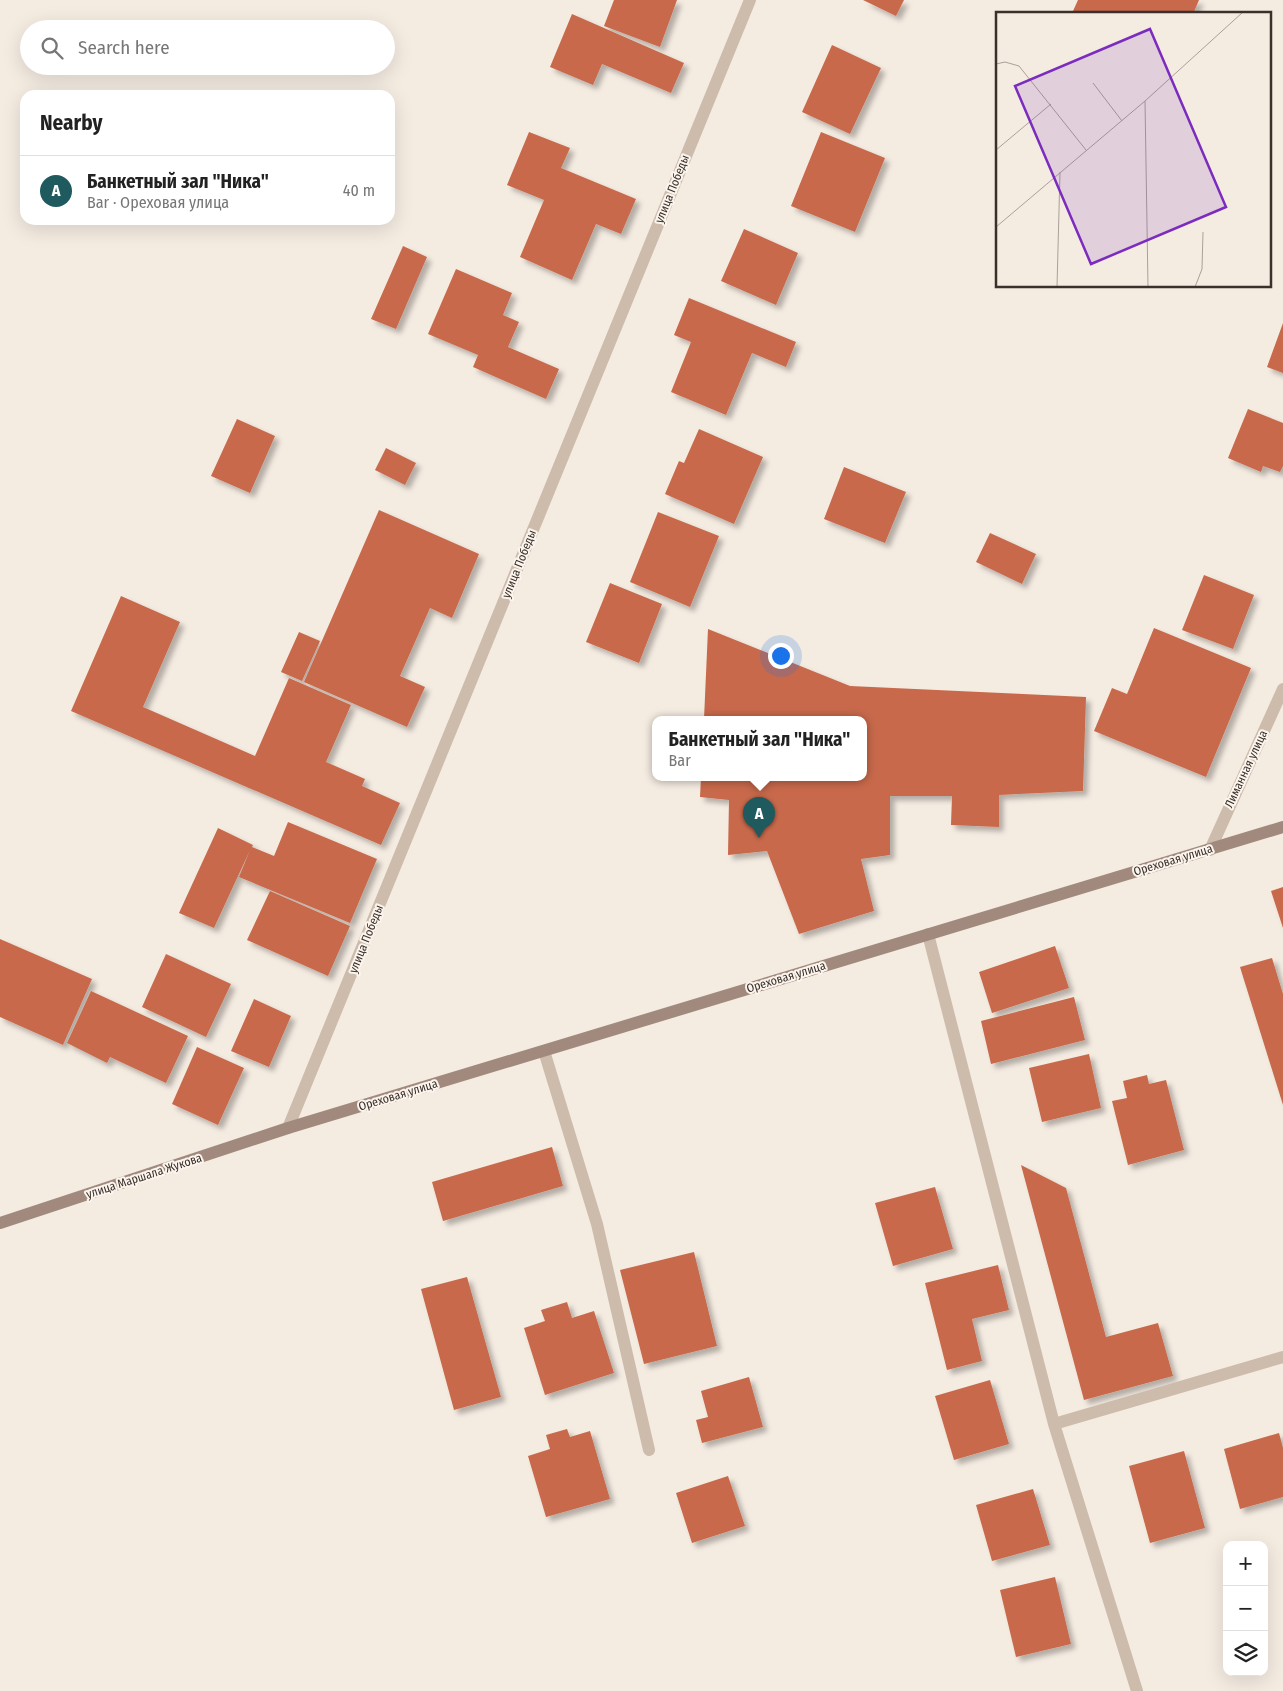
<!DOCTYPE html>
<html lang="en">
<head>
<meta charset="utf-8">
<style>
	:root { --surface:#fff; --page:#f2f2f2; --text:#222; --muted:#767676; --line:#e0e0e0; --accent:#1f5a5e }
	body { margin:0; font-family:"Fira Sans Condensed",sans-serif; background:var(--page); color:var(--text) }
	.controls { position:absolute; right:15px; bottom:15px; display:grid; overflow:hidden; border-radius:10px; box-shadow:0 5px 20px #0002 }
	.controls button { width:45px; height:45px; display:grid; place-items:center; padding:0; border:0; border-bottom:1px solid var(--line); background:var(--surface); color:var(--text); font:25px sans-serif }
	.you { position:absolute; left:780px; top:655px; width:18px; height:18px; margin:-12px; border:4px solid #fff; border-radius:50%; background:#1a73e8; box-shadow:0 0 0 8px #1a73e833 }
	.badge { display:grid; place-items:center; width:32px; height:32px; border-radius:50%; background:var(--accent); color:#fff; font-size:16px; font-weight:700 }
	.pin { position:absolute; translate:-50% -41px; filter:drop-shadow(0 1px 2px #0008) }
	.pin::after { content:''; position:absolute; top:26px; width:18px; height:15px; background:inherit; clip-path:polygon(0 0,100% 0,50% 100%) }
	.popup { position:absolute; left:652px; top:716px; width:215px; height:65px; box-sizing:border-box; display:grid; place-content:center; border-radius:10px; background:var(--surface); filter:drop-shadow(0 1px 4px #0005); font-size:16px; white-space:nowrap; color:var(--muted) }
	.popup b { font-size:19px; color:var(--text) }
	.popup::after { content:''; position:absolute; left:50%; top:100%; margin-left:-10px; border:10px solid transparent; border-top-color:var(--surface) }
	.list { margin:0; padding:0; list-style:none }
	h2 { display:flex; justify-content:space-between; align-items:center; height:65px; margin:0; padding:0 20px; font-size:21px }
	h2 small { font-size:16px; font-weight:400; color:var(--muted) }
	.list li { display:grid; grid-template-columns:32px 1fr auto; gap:15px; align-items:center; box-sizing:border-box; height:70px; padding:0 20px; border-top:1px solid var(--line) }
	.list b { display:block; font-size:19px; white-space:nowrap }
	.list p { margin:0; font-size:16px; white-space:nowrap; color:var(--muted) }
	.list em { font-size:16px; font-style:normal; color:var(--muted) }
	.icon { flex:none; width:28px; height:28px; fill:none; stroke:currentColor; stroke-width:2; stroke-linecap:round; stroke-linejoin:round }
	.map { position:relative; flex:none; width:1283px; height:1691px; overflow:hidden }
	.search { position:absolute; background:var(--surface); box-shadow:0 5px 20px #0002; left:20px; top:20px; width:375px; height:55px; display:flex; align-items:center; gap:12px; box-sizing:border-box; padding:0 18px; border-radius:28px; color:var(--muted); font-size:19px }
	.panel { position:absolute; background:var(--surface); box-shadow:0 5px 20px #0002; left:20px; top:90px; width:375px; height:135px; border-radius:15px }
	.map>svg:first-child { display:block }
</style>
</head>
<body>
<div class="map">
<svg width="1283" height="1691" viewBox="0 0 1283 1691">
	<defs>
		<filter id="shadow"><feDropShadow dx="4.5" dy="4.5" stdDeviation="2.5" flood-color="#0004"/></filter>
	</defs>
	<rect width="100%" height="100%" fill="#f4ebe1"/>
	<path fill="#c8694b" filter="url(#shadow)" d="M614,0h63l-17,47 -56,-21z
		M863,0h41l-8,16z
		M1078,0h121l-6,14h-113l-7,-3z
		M572,14l112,49 -13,30 -69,-29 -9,21 -43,-18z
		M832,45l49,23 -31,66 -48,-22z
		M529,132l41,16 -9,20 75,31 -15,35 -25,-10 -24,56 -52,-23 24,-57 -37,-15z
		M821,132l64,26 -30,74 -64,-26z
		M744,229l54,24 -22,52 -55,-24z
		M403,246l24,11 -31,72 -25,-10z
		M456,269l56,24 -9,22 16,7 -11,25 51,22 -13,30 -73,-32 5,-12 -50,-21z
		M689,298l107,44 -10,25 -34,-14 -26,62 -55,-23 20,-50 -17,-7z
		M1283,323v50l-16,-6z
		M1248,409l35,14v43l-3,6 -17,-6 -2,6 -33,-14z
		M237,419l38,17 -25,57 -39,-17z
		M699,429l64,28 -29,67 -69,-30 14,-33 5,2z
		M386,448l30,15 -11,22 -30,-15z
		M844,467l62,25 -21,51 -61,-24z
		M379,510l100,44 -27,64 -22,-10 -30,68 25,11 -18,40 -103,-45z
		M658,512l61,24 -29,71 -60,-25z
		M990,533l46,21 -14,30 -46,-22z
		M1204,575l50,20 -21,54 -51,-19z
		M610,583l52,21 -23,59 -53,-21z
		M121,596l59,26 -37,85 112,49 34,-78 62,27 -25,57 39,17 -3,7 38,17 -19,42 -310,-134z
		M1154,628l97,40 -45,109 -112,-46 18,-43 15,6z
		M708,629l142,57 236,11 -3,94 -84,4v32l-48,-2 1,-29h-62v59l-29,4 13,52 -75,23 -32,-83 -39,4 1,-55 -29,-3 1,-20h162v-58h-159z
		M299,632l21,9 -18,40 -21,-9z
		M288,822l89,37 -27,64 -111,-46 11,-27 -36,78 -35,-15 39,-85 35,17 -1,2 22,9z
		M1283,887v41l-12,-37z
		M270,891l80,35 -22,50 -81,-36z
		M0,939l92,40 -29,66 -63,-28z
		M1055,946l14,42 -77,25 -13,-41z
		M166,954l65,30 -25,53 -64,-30z
		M1272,958l11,36v111l-43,-138z
		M91,991l97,45 -22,47 -56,-26 -3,6 -40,-20z
		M1074,997l11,43 -94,24 -10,-43z
		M254,999l37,17 -22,51 -38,-16z
		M197,1047l47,21 -26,57 -46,-21z
		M1089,1054l12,54 -59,14 -13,-54z
		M1147,1075l2,9 17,-4 18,70 -56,15 -16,-64 15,-3 -4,-17z
		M552,1147l11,39 -120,35 -11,-39z
		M1021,1165l45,23 40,149 52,-14 15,53 -89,24z
		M935,1187l18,62 -60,17 -18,-63z
		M694,1252l23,94 -73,18 -24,-94z
		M998,1265l11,45 -37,9 10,42 -35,9 -22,-87z
		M467,1277l34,120 -47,13 -33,-121z
		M567,1302l5,16 22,-7 20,62 -69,22 -21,-67 21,-7 -4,-11z
		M749,1377l14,50 -61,16 -6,-23 12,-3 -7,-26z
		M990,1380l19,64 -55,16 -19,-64z
		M567,1429l3,8 20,-6 20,68 -64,18 -18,-61 22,-7 -4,-14z
		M1279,1433l4,15v49l-43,12 -16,-60z
		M1184,1451l21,77 -55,15 -21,-77z
		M728,1476l17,50 -53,17 -16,-50z
		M1033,1489l17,56 -58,16 -16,-56z
		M1055,1577l16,67 -55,13 -16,-67z"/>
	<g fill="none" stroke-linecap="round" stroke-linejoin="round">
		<path stroke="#cdbbac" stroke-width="12" d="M1210,850l73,-161
			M928,934l126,490 83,267
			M544,1051l53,173 52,226
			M288,1128l462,-1128
			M1054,1424l229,-67"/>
		<path stroke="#a18a7d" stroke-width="12" d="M0,1223l288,-95 995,-301"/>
	</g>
	<g text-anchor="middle" stroke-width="4" stroke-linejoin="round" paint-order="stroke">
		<g font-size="12" fill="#3b302b" stroke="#fbf5ee">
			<text transform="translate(672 189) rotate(-68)" y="4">улица Победы</text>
			<text transform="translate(519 564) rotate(-68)" y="4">улица Победы</text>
			<text transform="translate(1246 769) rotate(-65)" y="4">Лиманная улица</text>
			<text transform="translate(1173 860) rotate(-17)" y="4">Ореховая улица</text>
			<text transform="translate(366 939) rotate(-68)" y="4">улица Победы</text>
			<text transform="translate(786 977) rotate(-17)" y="4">Ореховая улица</text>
			<text transform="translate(398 1095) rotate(-17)" y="4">Ореховая улица</text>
			<text transform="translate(144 1176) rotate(-18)" y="4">улица Маршала Жукова</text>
		</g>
	</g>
	<g transform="translate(996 12)">
		<rect width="275" height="275" fill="#f4ebe1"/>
		<path fill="none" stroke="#aaa098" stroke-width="1" d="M0,52l9,-2 14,4 67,84M97,71l29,38M149,89l3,186M0,138l55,-46M0,215l149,-126 98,-89M61,275l3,-115M199,275l7,-18 1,-37"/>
		<path fill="#7b2cbf" fill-opacity="0.15" stroke="#7b2cbf" stroke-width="2.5" d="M154,17l76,178 -135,57 -76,-178z"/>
		<rect width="275" height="275" fill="none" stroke="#3b302b" stroke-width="2.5"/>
	</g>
</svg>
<div class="controls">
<button>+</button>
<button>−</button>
<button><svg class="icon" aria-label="layers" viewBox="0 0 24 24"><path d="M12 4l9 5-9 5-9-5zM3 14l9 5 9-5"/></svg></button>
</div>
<div class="you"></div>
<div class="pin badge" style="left:759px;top:838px">A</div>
<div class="popup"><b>Банкетный зал &quot;Ника&quot;</b>Bar</div>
<div class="search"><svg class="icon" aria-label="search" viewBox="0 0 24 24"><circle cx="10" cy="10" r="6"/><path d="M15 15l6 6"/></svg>Search here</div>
<section class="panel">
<h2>Nearby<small></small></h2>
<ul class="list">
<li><span class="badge">A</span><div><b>Банкетный зал &quot;Ника&quot;</b><p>Bar · Ореховая улица</p></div><em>40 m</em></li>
</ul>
</section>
</div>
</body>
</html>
